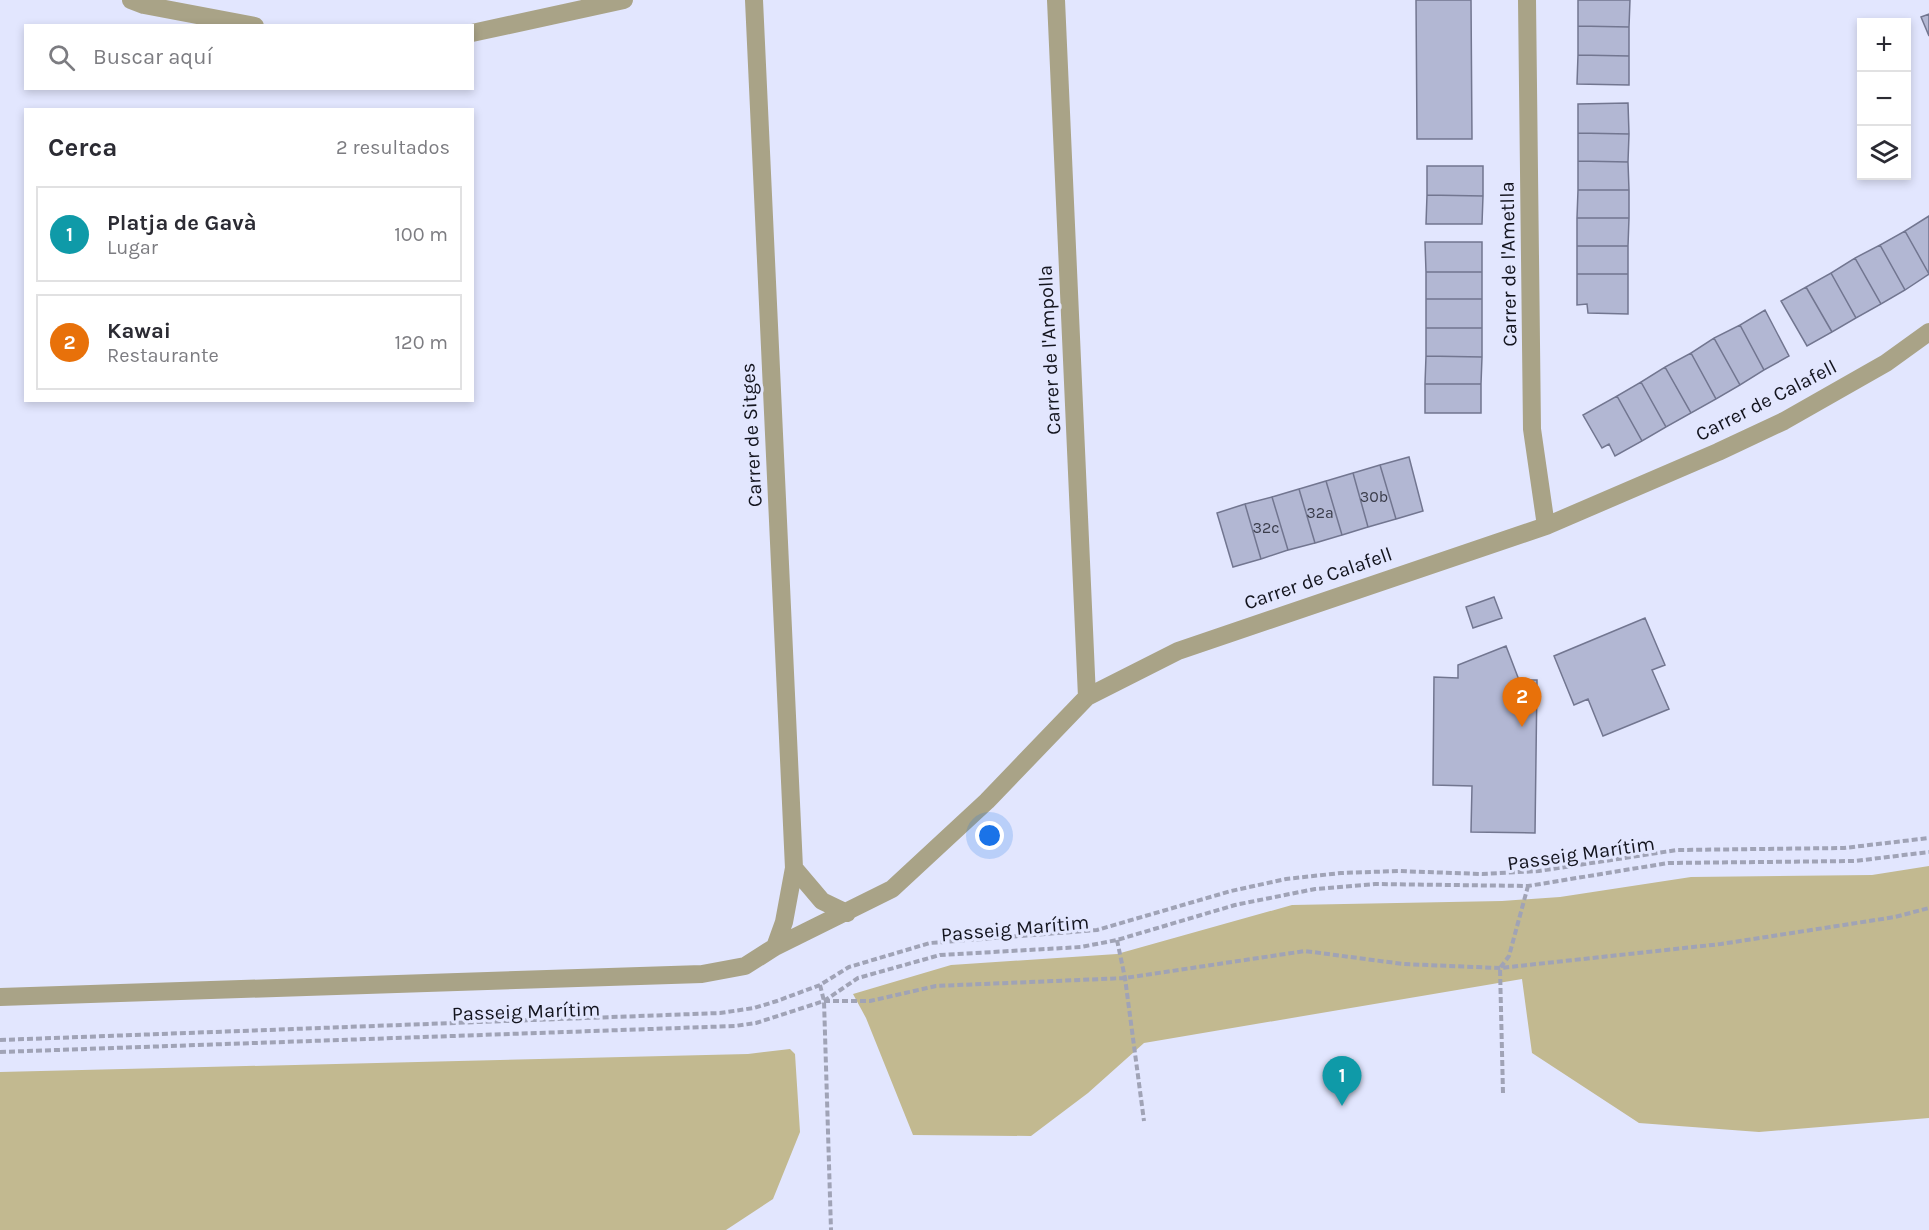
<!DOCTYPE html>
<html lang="es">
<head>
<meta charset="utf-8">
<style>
	:root { --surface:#fff; --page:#f7f7f7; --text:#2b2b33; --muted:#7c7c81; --line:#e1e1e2; --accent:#1a73e8 }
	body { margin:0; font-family:Karla,sans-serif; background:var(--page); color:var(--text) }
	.controls { position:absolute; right:18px; top:18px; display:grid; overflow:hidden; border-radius:0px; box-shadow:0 3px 9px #0003 }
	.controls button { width:54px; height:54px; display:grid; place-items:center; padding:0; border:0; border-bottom:2px solid var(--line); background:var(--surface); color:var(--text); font:30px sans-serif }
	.you { position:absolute; left:990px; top:836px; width:21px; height:21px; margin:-15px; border:4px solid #fff; border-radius:50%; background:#1a73e8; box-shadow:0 0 0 9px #1a73e833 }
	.badge { display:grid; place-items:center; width:39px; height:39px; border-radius:50%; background:var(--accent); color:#fff; font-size:20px; font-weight:700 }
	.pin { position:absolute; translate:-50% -50px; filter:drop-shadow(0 2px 3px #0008) }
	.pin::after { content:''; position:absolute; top:32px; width:21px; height:18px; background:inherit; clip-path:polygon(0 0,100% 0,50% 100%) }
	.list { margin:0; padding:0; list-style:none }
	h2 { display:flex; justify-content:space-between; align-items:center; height:78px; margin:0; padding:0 24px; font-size:26px }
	h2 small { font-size:20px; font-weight:400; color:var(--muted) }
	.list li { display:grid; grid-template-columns:39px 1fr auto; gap:18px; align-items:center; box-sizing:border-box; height:96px; margin:0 12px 12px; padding:0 12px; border:2px solid var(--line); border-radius:0px }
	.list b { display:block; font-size:22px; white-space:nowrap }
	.list p { margin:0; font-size:20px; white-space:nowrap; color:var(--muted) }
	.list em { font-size:20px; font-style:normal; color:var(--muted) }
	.icon { flex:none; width:33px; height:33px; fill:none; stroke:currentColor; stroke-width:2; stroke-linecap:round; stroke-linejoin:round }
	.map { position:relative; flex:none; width:1929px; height:1230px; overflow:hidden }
	.search { position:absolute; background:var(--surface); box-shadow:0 3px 9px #0003; left:24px; top:24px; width:450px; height:66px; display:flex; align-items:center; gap:15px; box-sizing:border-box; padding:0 21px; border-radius:0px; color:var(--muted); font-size:22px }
	.panel { position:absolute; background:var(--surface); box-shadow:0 3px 9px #0003; left:24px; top:108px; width:450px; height:294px; border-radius:0px }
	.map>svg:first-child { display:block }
</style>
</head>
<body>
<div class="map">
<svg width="1929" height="1230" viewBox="0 0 1929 1230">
	<rect width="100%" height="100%" fill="#e2e6fe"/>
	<path fill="#c2b990" d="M1929,866v252l-170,14 -120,-9 -107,-70 -10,-74 -378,64 -56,50 -57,43 -118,-1 -47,-117 -13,-24 98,-29 166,-11 175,-49 210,-4 58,-4 131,-20 181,-2z
		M790,1049l5,5 5,78 -27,67 -47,31h-726v-158l748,-18z"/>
	<path fill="#b2b7d3" stroke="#727690" stroke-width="1.5" d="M1416,0h55l1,139h-55z
		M1578,0h52l-1,27 -51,-1z
		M1929,14v22l-8,-19z
		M1578,26l51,1v29l-51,-1z
		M1578,55l51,1v29l-52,-1z
		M1628,103l1,31 -51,-1v-29z
		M1578,133l51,1 -1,28 -50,-1z
		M1578,161l50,1 1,28h-51z
		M1427,166h56v30l-56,-1z
		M1578,190h51v28h-52z
		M1427,195l56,1 -1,28h-56z
		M1929,216v58l-24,-43z
		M1577,218h52l-1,28h-51z
		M1905,231l24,43 -24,16 -25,-45z
		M1425,242h57v30h-56z
		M1880,245l25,45 -24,14 -26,-46z
		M1577,246h51v28h-51z
		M1855,258l26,46 -25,14 -25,-45z
		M1426,272h56v27h-56z
		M1831,273l25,45 -24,14 -26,-45z
		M1577,274h51v40l-40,-1 -1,-9 -10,1z
		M1806,287l26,45 -25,14 -26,-45z
		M1426,299h56v29h-56z
		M1765,310l24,46 -25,14 -24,-45z
		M1740,325l24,45 -24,15 -26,-47z
		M1426,328h56v29l-56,-1z
		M1714,338l26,47 -24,14 -25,-46z
		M1691,353l25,46 -25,14 -26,-46z
		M1426,356l56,1 -1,27h-56z
		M1665,367l26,46 -25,14 -25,-45z
		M1641,382l25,45 -24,14 -25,-45z
		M1425,384h56v29h-56z
		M1617,396l25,45 -27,15 -6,-12 -7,4 -19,-33z
		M1409,457l14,54 -27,8 -16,-54z
		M1380,465l16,54 -28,8 -15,-54z
		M1353,473l15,54 -26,8 -16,-54z
		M1326,481l16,54 -27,8 -16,-54z
		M1299,489l16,54 -27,7 -16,-53z
		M1272,497l16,53 -27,9 -16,-55z
		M1245,504l16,55 -28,8 -16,-54z
		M1494,597l8,21 -29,10 -7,-21z
		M1645,618l20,47 -13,5 17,39 -66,27 -15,-37 -14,6 -20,-49z
		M1506,646l13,34h18l-2,153 -64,-1 1,-46 -39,-1 1,-108 24,1v-13z"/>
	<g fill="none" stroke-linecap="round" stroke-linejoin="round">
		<path stroke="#a0a3b6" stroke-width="4" stroke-dasharray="6 3" stroke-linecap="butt" d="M1117,940l8,38 19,143
			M820,985l4,16 7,229
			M824,1001h46l66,-15 189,-8 180,-27 98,13 97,4 221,-24 174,-27 34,-9
			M0,1040l720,-27 34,-5 23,-7 43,-16 29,-18 81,-24 167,-13 134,-39 55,-12 55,-6 57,-2 84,3 57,-3 138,-21 167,-2 85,-10
			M0,1052l735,-26 21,-3 68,-22 34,-23 82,-23 141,-8 36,-7 118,-35 80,-16 60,-5 153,2 140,-23 187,-2 74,-9
			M1503,1093l-3,-125 9,-12 19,-70"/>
		<path stroke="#a9a387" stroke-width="18" d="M131,0l13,5 111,21
			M754,0l40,868 28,33 25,12
			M1056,0l31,697
			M1527,0l5,429 14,97
			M472,33l152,-33
			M775,947l9,-25 10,-54
			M0,997l702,-23 43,-8 30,-19 117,-58 95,-88 100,-104 91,-46 368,-125 172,-74 66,-31 102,-58 43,-31"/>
	</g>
	<g text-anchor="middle" stroke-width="6" stroke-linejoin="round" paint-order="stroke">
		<g font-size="16" fill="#3b3d4b">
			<text x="1374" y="502">30b</text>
			<text x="1320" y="518">32a</text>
			<text x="1266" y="533">32c</text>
		</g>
		<g font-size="20" fill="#13141e" stroke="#e2e6fe">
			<text transform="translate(1508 264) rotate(-91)" y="7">Carrer de l'Ametlla</text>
			<text transform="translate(1049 350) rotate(-93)" y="7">Carrer de l'Ampolla</text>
			<text transform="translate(1766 400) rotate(-27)" y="7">Carrer de Calafell</text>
			<text transform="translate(751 435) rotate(-93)" y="7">Carrer de Sitges</text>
			<text transform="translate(1318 578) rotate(-19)" y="7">Carrer de Calafell</text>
			<text transform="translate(1581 853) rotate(-8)" y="7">Passeig Marítim</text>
			<text transform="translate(1015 928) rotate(-5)" y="7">Passeig Marítim</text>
			<text transform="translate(526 1011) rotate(-2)" y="7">Passeig Marítim</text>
		</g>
	</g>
</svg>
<div class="controls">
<button>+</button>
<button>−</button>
<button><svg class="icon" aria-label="layers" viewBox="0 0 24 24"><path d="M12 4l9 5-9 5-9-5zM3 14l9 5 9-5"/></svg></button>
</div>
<div class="you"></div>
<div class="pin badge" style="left:1342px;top:1106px;background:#0f9aa8">1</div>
<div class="pin badge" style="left:1522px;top:727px;background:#e8710a">2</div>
<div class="search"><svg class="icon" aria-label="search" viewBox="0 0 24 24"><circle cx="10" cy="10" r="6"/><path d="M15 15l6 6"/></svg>Buscar aquí</div>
<section class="panel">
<h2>Cerca<small>2 resultados</small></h2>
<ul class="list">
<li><span class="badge" style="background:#0f9aa8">1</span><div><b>Platja de Gavà</b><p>Lugar</p></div><em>100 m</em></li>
<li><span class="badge" style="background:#e8710a">2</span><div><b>Kawai</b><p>Restaurante</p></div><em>120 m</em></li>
</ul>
</section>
</div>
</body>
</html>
